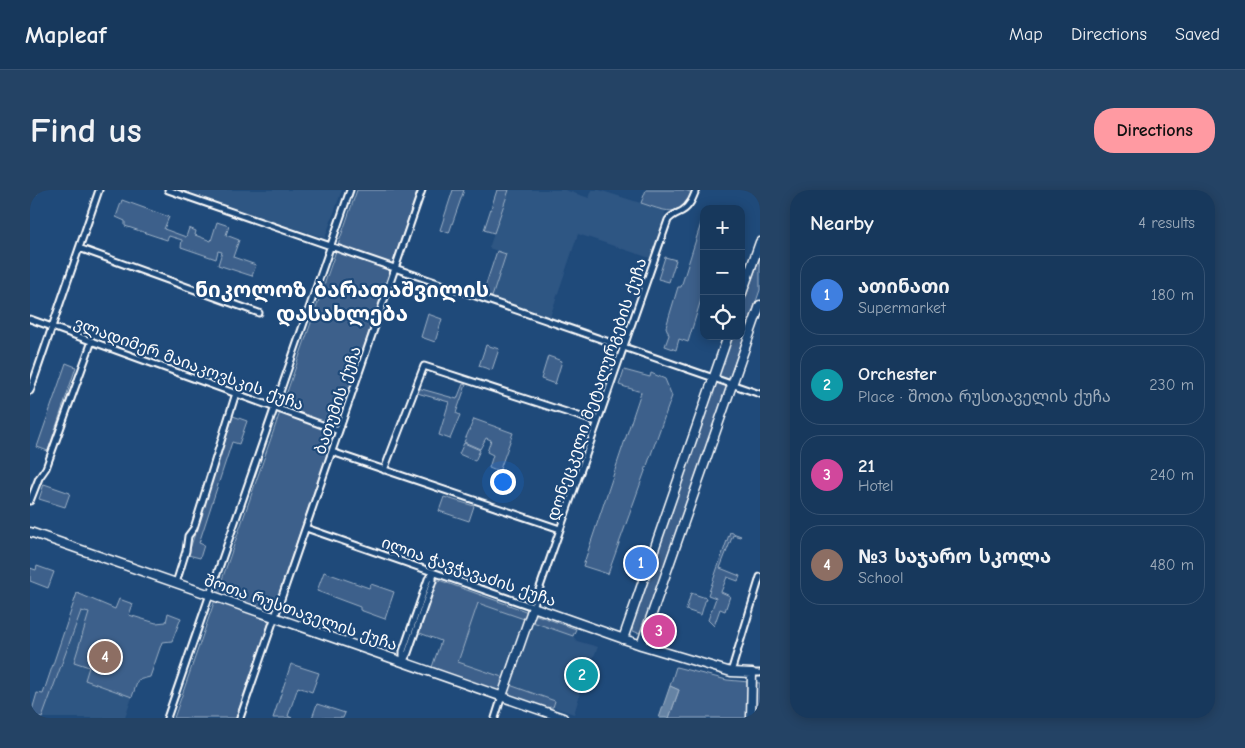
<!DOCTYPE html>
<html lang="en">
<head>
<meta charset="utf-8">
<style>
	:root { --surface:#17385c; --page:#244365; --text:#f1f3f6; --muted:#9eacbb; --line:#365272; --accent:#ff9aa2 }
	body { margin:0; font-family:"Comic Neue","Noto Sans Georgian",sans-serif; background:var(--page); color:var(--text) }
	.controls { position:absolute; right:15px; top:15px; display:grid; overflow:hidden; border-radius:10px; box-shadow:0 2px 12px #0003 }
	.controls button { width:45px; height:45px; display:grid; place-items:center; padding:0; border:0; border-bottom:1px solid var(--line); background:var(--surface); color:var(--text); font:25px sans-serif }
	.you { position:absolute; left:472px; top:291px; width:18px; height:18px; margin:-12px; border:4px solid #fff; border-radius:50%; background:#1a73e8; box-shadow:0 0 0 8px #1a73e833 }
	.badge { display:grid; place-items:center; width:32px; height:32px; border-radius:50%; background:var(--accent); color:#fff; font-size:16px; font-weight:700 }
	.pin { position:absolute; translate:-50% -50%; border:2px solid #fff; box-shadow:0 1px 5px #0006 }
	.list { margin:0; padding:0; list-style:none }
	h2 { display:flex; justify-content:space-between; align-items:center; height:65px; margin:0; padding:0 20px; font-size:21px }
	h2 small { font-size:16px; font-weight:400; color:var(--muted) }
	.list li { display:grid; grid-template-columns:32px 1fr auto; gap:15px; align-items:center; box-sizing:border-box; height:80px; margin:0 10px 10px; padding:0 10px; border:1px solid var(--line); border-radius:20px }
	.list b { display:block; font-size:19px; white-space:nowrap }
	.list p { margin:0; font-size:16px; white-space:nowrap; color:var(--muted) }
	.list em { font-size:16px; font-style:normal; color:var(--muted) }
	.icon { flex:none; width:28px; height:28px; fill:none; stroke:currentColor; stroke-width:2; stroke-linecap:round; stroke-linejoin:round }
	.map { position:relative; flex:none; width:730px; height:528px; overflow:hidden; border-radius:20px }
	header { display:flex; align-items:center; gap:30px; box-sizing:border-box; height:70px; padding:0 25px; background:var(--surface); border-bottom:1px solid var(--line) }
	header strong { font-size:24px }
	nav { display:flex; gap:28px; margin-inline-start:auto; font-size:18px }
	.intro { display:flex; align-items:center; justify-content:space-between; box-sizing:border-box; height:120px; padding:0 30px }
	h1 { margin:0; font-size:35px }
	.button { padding:12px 22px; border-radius:20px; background:var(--accent); color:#111; font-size:18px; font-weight:700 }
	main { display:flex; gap:30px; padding:0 30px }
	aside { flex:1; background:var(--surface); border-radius:20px; box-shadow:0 2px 12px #0003 }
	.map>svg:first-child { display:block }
</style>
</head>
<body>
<header>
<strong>Mapleaf</strong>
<nav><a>Map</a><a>Directions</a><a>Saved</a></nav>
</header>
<div class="intro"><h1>Find us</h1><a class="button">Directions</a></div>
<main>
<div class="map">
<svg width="730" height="528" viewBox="0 0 730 528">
	<rect width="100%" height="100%" fill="#1f4a7a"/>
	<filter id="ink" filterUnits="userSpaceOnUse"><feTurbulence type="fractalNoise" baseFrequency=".02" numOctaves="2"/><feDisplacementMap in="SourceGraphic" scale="10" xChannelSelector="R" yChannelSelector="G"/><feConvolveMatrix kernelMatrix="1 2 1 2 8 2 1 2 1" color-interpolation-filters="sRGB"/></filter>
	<g filter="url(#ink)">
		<path fill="#2e5683" d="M147,0h165l-17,48z
			M479,0h56l24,8 3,-8h7l67,21 -16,47 -72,-24 -28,83 -58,-20 14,-43 -17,-6z
			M448,413l95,33 4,5 21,6 -5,11 -8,4 -11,-2 -8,26 9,1 5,7 -6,20 -21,-7 2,-6 -55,-19 2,-4 -45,-16z
			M51,420l73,23 -29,85h-83z"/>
		<path fill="#3c618b" stroke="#9eb0c5" d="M327,0h61l-182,528h-62z
			M423,0h11l-15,43 -9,-3z
			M467,0h12l-15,43 -10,-3z
			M616,0h39l8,3c-12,27 -30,17 -52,10z
			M92,10l47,17 -5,12 22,8 3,-9 7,3 -1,4 16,6 6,-19 12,4 -3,9 13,5 -6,17 23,8 -4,11 -34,-11 4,-13 -4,-1 -2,8 -35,-12 1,-7 -13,-4 -2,4 -42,-14v-5l-9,-4z
			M674,24v76l-16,52 -9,-3 -3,11 -11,-4 4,-11 -3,-8 12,-40h3z
			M467,61l9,3 -14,43 -9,-4z
			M635,67l11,3 -7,22 -11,-3z
			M730,67v33l-118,341 -4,2 -5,-2 -1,-6 100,-289h9v-26z
			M398,124l14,5 -7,23 -14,-5z
			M456,155l13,4 -7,21 -13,-4z
			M518,166l14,5 -7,23 -14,-5z
			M36,173l10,4 -28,84 -11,-4z
			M594,180l26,7 1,-4 14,6 7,17 -64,178 -25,-8 58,-174 -22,-7z
			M433,194l3,1 -10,28 4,2 -10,24 -11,-4 10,-33 -32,-9 1,-5 39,11z
			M203,226l14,5 -8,23 -7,-2 -33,101 5,2 -4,13 -12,-3z
			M444,229l39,14 -14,39 -10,-4 4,-13 -6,-3 4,-12 -5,-2 -6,11 -16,-7z
			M434,253l16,7 -5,11 -16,-7z
			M14,294l26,9 -5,14 -26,-8z
			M414,307l30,9 -5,15 -30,-10z
			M700,342l11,4 -1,1 -7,-2 -13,33 20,8 -2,5 -11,-4 -6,15 9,4 -5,15 -5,-2 -6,17 -6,-6 8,-22 -8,-3z
			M7,376l17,6 -6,16 -18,-7v-13l6,2z
			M294,382l45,16 2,-4 23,8 -9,27 -25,-9v-3l-43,-16z
			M406,389l140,50 -3,7 -95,-33 -20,59 44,15 -1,5 54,19 -2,6 -12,1 -110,-38 10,-29 -24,-9z
			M47,403l38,16 4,-10 14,5 -4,11 27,8 10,-1 2,-9 13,5 -9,23 -10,1 -12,35 -12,3 -6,17 -47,-17 4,-13 -15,-5 15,-49 -8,-2 -39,107 -12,-1 7,-24 6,1z
			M661,403l15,5 -5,17 -15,-5z
			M261,474l28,9 -7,19 -14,-5 -10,29 4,2h-19z
			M646,477l51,13 33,3v35h-91l10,-28 -9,-4z
			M287,514l28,9 -2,5h-31z"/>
		<path fill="#6583a4" stroke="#a3b5c8" d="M640,496l9,4 -10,28h-10z"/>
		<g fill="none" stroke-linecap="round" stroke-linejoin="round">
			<g stroke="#fff" stroke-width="9">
				<path id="street" d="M138,0l592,204
					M0,4l4,-4
					M49,58l180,65
					M0,129l309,112
					M0,201l69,-201
					M302,262l228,77
					M354,280l40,-104 173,56
					M0,311l9,-23 7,-10 46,-127
					M276,338l227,79 135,-387c4,-5 8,-6 14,-9 8,-5 11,-13 14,-21
					M403,382v9l-25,72 -5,9v-11l25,-72z
					M146,393l10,-32 2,-15 6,-8 42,-135
					M701,482l29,-95
					M722,483h8
					M137,528l183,-528
					M210,528l182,-528
					M465,528l7,-22"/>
			</g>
			<g stroke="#fff" stroke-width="11">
				<path id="secondary" d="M711,106l19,-54
					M0,342l533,186
					M593,449l105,-303
					M611,455l119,-340
					M472,506l31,-89 108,38 90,27 21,1 -1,45"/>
			</g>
			<use href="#street" stroke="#1f4a7a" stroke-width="5"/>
			<use href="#secondary" stroke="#1f4a7a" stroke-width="8"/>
		</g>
	</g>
	<g text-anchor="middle" stroke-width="4.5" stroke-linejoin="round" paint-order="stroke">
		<g font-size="16" fill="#fff" stroke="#1f4a7a">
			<text transform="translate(159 173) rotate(20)" y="6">ვლადიმერ მაიაკოვსკის ქუჩა</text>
			<text transform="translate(566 199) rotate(-71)" y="6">დონეცკელი მეტალურგების ქუჩა</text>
			<text transform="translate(307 210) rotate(-71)" y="6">ბათუმის ქუჩა</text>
			<text transform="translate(439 381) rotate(19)" y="6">ილია ჭავჭავაძის ქუჩა</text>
			<text transform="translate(271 422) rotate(19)" y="6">შოთა რუსთაველის ქუჩა</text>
		</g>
		<g font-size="21" font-weight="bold" fill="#fff" stroke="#1f4a7a">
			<text x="312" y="107">ნიკოლოზ ბარათაშვილის<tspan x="312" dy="24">დასახლება</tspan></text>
		</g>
	</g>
</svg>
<div class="controls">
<button>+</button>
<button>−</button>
<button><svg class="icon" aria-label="locate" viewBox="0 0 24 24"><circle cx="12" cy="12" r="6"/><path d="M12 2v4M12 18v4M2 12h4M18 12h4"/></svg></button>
</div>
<div class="you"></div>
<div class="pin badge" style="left:611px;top:373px;background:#3f7fe0">1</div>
<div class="pin badge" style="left:552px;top:485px;background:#0f9aa8">2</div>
<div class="pin badge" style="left:629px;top:441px;background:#d1479c">3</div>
<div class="pin badge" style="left:75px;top:467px;background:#8d6e63">4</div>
</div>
<aside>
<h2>Nearby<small>4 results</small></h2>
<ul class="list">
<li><span class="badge" style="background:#3f7fe0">1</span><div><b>ათინათი</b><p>Supermarket</p></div><em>180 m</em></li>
<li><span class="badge" style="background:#0f9aa8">2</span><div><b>Orchester</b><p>Place · შოთა რუსთაველის ქუჩა</p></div><em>230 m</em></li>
<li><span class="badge" style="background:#d1479c">3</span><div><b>21</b><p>Hotel</p></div><em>240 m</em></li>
<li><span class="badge" style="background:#8d6e63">4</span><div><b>№3 საჯარო სკოლა</b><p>School</p></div><em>480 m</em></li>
</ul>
</aside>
</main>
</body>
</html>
